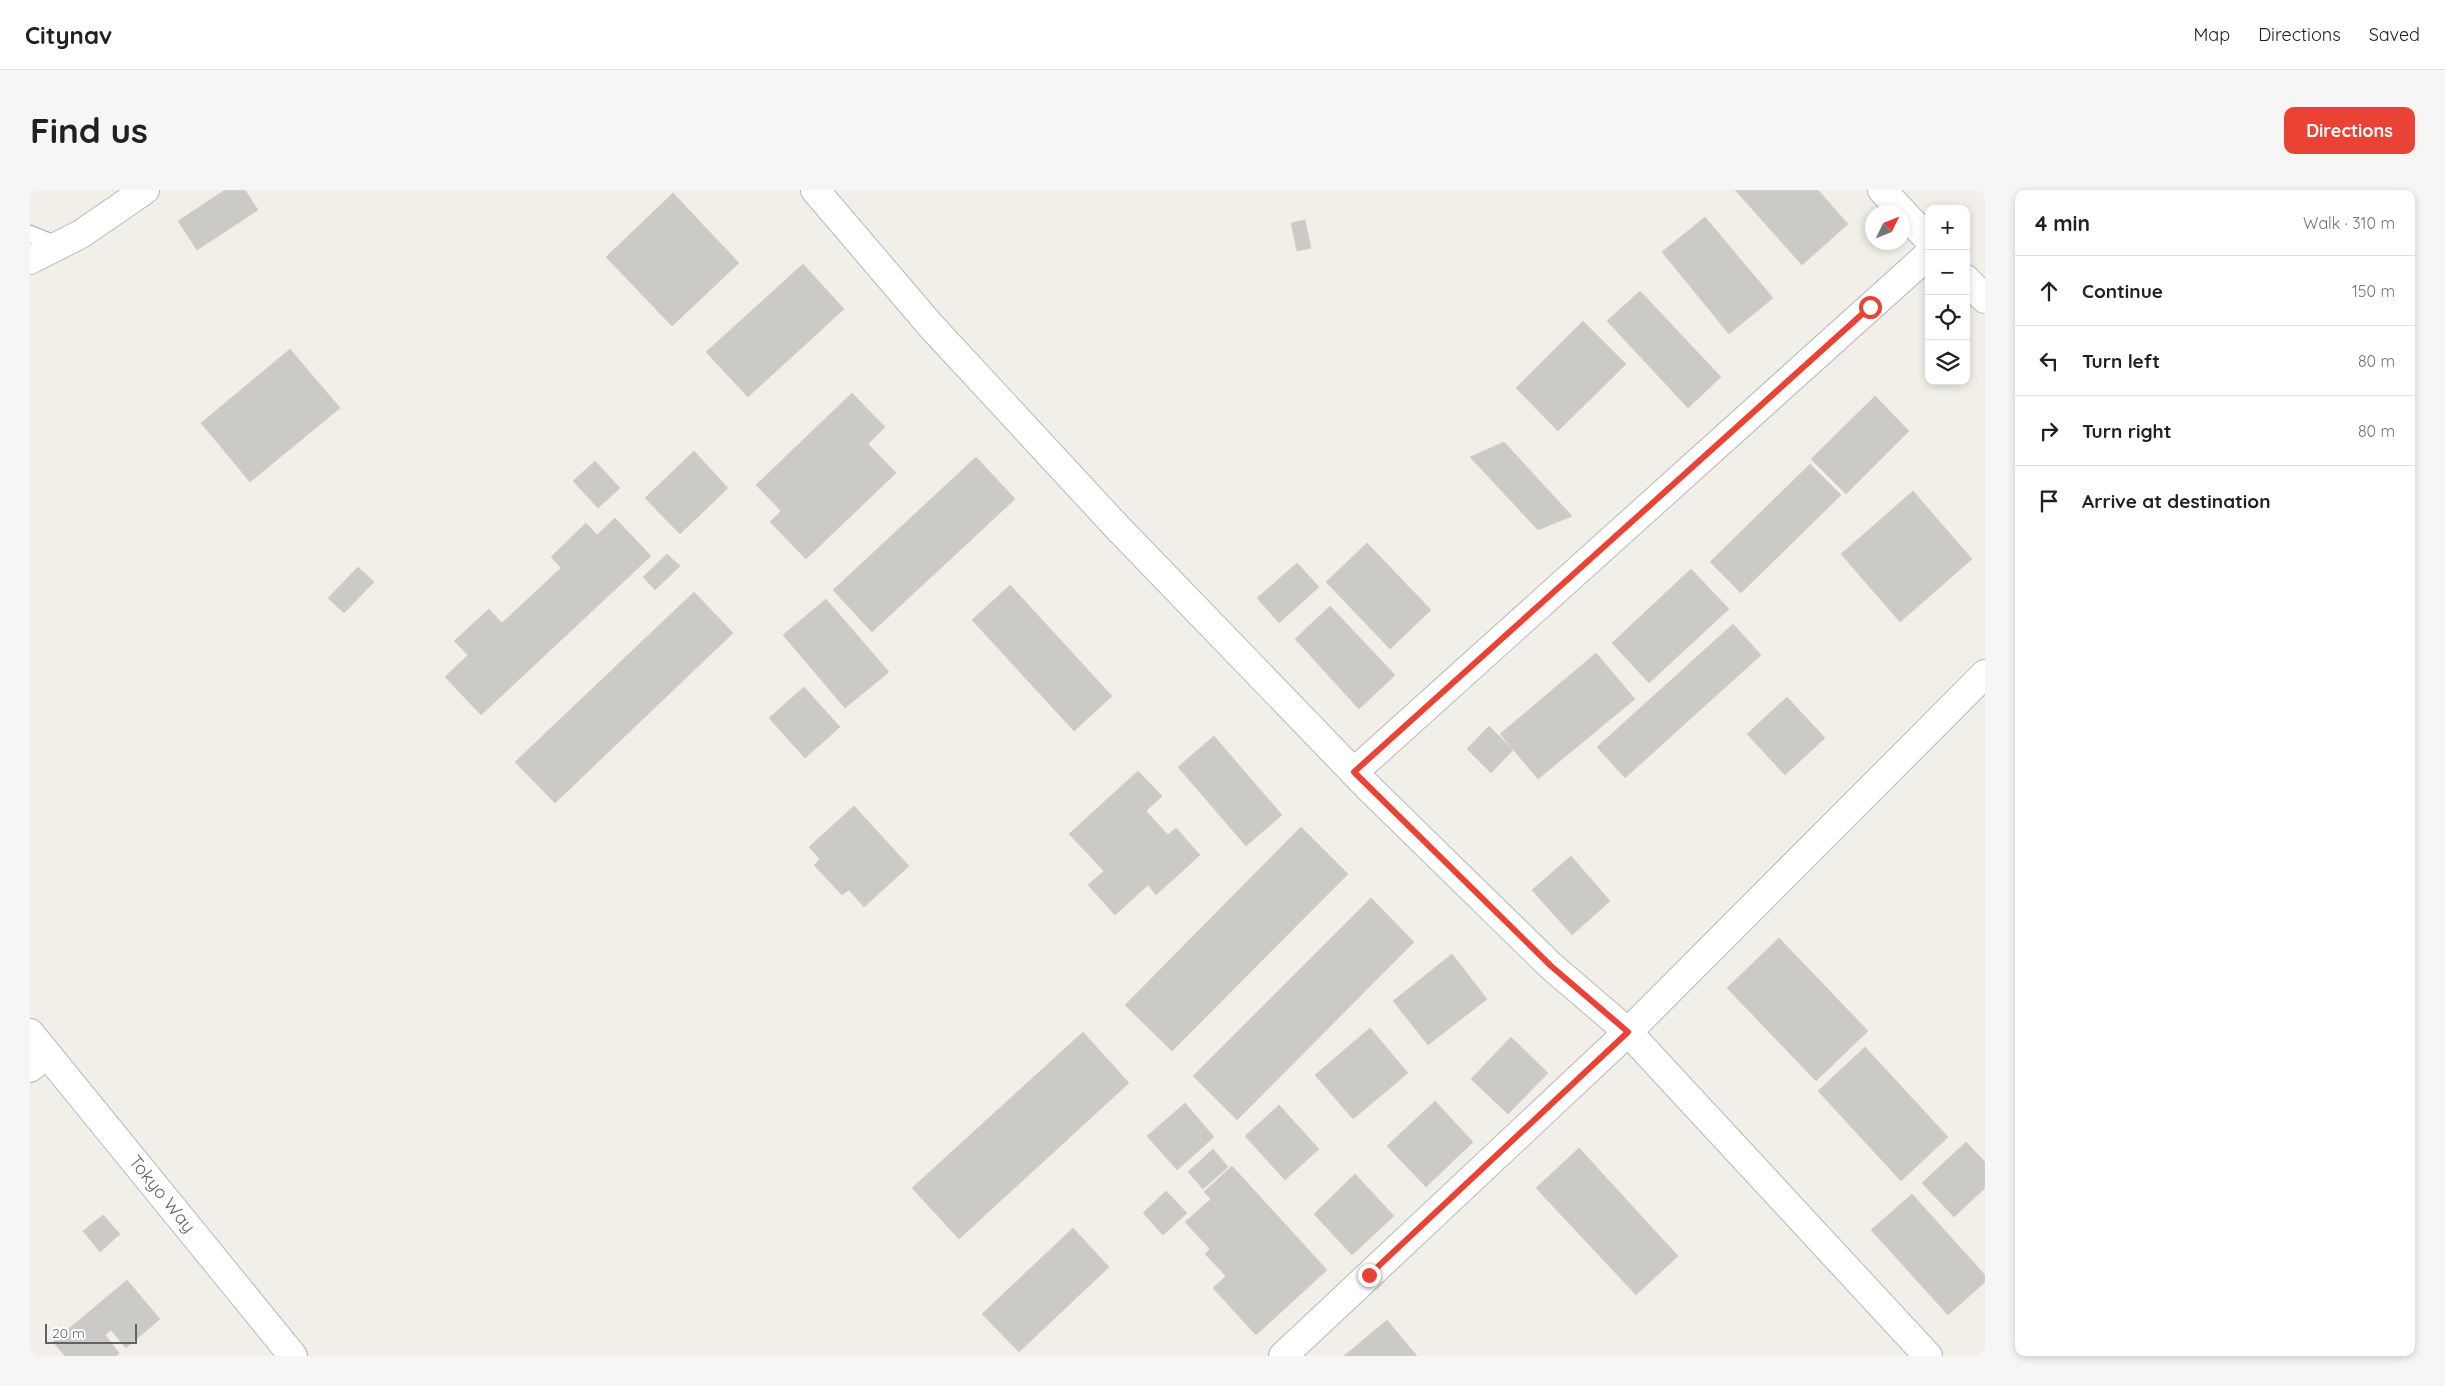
<!DOCTYPE html>
<html lang="en">
<head>
<meta charset="utf-8">
<style>
	:root { --surface:#fff; --page:#f6f6f6; --text:#202124; --muted:#757577; --line:#e0e0e0; --accent:#ea4335 }
	body { margin:0; font-family:Quicksand,sans-serif; background:var(--page); color:var(--text) }
	.controls { position:absolute; right:15px; top:15px; display:grid; overflow:hidden; border-radius:10px; box-shadow:0 2px 8px #0003 }
	.controls button { width:45px; height:45px; display:grid; place-items:center; padding:0; border:0; border-bottom:1px solid var(--line); background:var(--surface); color:var(--text); font:25px sans-serif }
	.compass { position:absolute; left:1835px; top:15px; width:45px; height:45px; border-radius:50%; background:var(--surface); box-shadow:0 2px 8px #0003; rotate:47deg }
	.scale { position:absolute; left:15px; bottom:12px; width:92px; box-sizing:border-box; padding-left:5px; border:2px solid #5f6368; border-top:0; font-size:14px; line-height:18px; white-space:nowrap; color:#5f6368; -webkit-text-stroke:4px #fff; paint-order:stroke }
	.stop { position:absolute; width:15px; height:15px; margin:-11px; border:4px solid #ea4335; border-radius:50%; background:#fff }
	.stop.end { background:#ea4335; border-color:#fff; box-shadow:0 1px 5px #0008 }
	.list { margin:0; padding:0; list-style:none }
	h2 { display:flex; justify-content:space-between; align-items:center; height:65px; margin:0; padding:0 20px; font-size:21px }
	h2 small { font-size:16px; font-weight:400; color:var(--muted) }
	.list li { display:grid; grid-template-columns:32px 1fr auto; gap:15px; align-items:center; box-sizing:border-box; height:70px; padding:0 20px; border-top:1px solid var(--line) }
	.list b { display:block; font-size:19px; white-space:nowrap }
	.list em { font-size:16px; font-style:normal; color:var(--muted) }
	.icon { flex:none; width:28px; height:28px; fill:none; stroke:currentColor; stroke-width:2; stroke-linecap:round; stroke-linejoin:round }
	.map { position:relative; flex:none; width:1955px; height:1166px; overflow:hidden; border-radius:10px }
	header { display:flex; align-items:center; gap:30px; box-sizing:border-box; height:70px; padding:0 25px; background:var(--surface); border-bottom:1px solid var(--line) }
	header strong { font-size:24px }
	nav { display:flex; gap:28px; margin-inline-start:auto; font-size:18px }
	.intro { display:flex; align-items:center; justify-content:space-between; box-sizing:border-box; height:120px; padding:0 30px }
	h1 { margin:0; font-size:35px }
	.button { padding:12px 22px; border-radius:10px; background:var(--accent); color:#fff; font-size:18px; font-weight:700 }
	main { display:flex; gap:30px; padding:0 30px }
	aside { flex:1; background:var(--surface); border-radius:10px; box-shadow:0 2px 8px #0003 }
	.map>svg:first-child { display:block }
</style>
</head>
<body>
<header>
<strong>Citynav</strong>
<nav><a>Map</a><a>Directions</a><a>Saved</a></nav>
</header>
<div class="intro"><h1>Find us</h1><a class="button">Directions</a></div>
<main>
<div class="map">
<svg width="1955" height="1166" viewBox="0 0 1955 1166">
	<rect width="100%" height="100%" fill="#f1efe8"/>
	<path fill="#cccac5" stroke="#d6d1c6" d="M195,0h20l13,20 -61,40 -19,-29z
		M1705,0h83l30,34 -46,41z
		M643,3l66,70 -67,63 -66,-69z
		M1675,27l68,81 -44,36 -67,-82z
		M1275,30l6,28 -14,3 -6,-28z
		M773,74l41,45 -96,88 -42,-45z
		M1610,101l81,86 -33,31 -81,-87z
		M1553,131l43,43 -68,67 -42,-43z
		M260,159l50,59 -90,74 -49,-59z
		M822,203l33,34 -17,17 28,29 -90,86 -36,-37 11,-11 -25,-26z
		M1845,206l34,35 -63,63 -35,-35z
		M1474,252l68,74 -34,14 -68,-73z
		M664,261l34,37 -48,46 -35,-36z
		M946,267l39,42 -143,133 -39,-42z
		M565,271l25,27 -22,20 -25,-27z
		M1780,274l31,31 -100,98 -31,-31z
		M1883,301l59,68 -72,63 -59,-68z
		M585,328l36,38 -170,159 -36,-38 23,-22 -14,-14 35,-32 13,14 59,-55 -10,-11 35,-34 11,12z
		M1337,353l64,67 -41,39 -64,-67z
		M637,364l13,12 -25,24 -12,-13z
		M1267,373l22,24 -40,36 -22,-25z
		M328,377l16,15 -30,31 -16,-15z
		M1661,379l38,40 -80,74 -37,-40z
		M980,395l102,111 -38,35 -102,-111z
		M664,402l39,41 -178,170 -40,-41z
		M796,409l63,73 -44,36 -62,-73z
		M1300,416l65,69 -36,34 -64,-70z
		M1703,434l28,31 -136,123 -28,-31z
		M1566,463l39,46 -97,80 -38,-45z
		M774,497l36,40 -35,31 -36,-40z
		M1757,507l38,41 -40,37 -38,-41z
		M1459,536l24,24 -22,23 -24,-24z
		M1184,546l68,79 -36,31 -68,-79z
		M1108,581l24,25 -16,15 22,24 8,-7 24,27 -44,40 -8,-10 -33,30 -27,-30 16,-14 -35,-37z
		M824,616l55,60 -45,41 -15,-17 -7,5 -28,-30 6,-6 -11,-12z
		M1271,637l47,47 -176,177 -47,-46z
		M1541,666l39,45 -38,34 -40,-45z
		M1341,708l43,44 -177,178 -44,-44z
		M1749,748l89,93 -52,50 -89,-93z
		M1422,764l35,45 -59,46 -35,-44z
		M1340,838l38,45 -55,46 -38,-44z
		M1053,842l46,51 -170,156 -47,-51z
		M1481,847l37,36 -40,41 -37,-35z
		M1835,857l83,90 -47,44 -83,-90z
		M1405,911l38,41 -47,45 -39,-41z
		M1155,913l29,34 -37,33 -30,-34z
		M1249,915l40,44 -34,31 -40,-44z
		M1936,952l19,20v26l-31,29 -32,-34z
		M1549,958l99,108 -42,39 -100,-107z
		M1183,959l15,18 -25,22 -15,-17z
		M1202,976l95,104 -71,65 -43,-47 13,-12 -21,-22 5,-5 -25,-27 26,-23 -7,-7z
		M1325,984l39,42 -42,39 -38,-41z
		M1136,1001l21,22 -24,22 -20,-22z
		M1882,1004l73,81v7l-37,33 -77,-85z
		M73,1025l17,19 -20,18 -17,-21z
		M1043,1038l36,39 -90,85 -37,-38z
		M97,1090l33,39 -34,29 -15,-18 -6,5 14,18 -3,3h-51l-12,-14z
		M1357,1130l30,36h-73z"/>
	<g fill="none" stroke-linecap="round" stroke-linejoin="round">
		<g stroke="#b5b8bc" stroke-width="19">
			<path id="lane" d="M0,44l27,11"/>
		</g>
		<g stroke="#b5b8bc" stroke-width="30">
			<path id="street" d="M785,0l116,136 187,202 251,260 182,178 77,66 300,324
				M1852,0l47,50
				M0,70l51,-26 64,-44
				M1936,89l19,20
				M1324,582l575,-518
				M0,878l17,-14
				M1253,1166l345,-324 357,-358"/>
		</g>
		<g stroke="#b6babf" stroke-width="30">
			<path id="secondary" d="M0,843l263,323"/>
		</g>
		<use href="#lane" stroke="#fff" stroke-width="16"/>
		<use href="#street" stroke="#fff" stroke-width="28"/>
		<use href="#secondary" stroke="#fff" stroke-width="28"/>
	</g>
	<g fill="none" stroke-linecap="round" stroke-linejoin="round">
		<path stroke="#ea4335" stroke-width="6" d="M1339,1085l259,-243 -77,-66 -197,-194 516,-465"/>
	</g>
	<g text-anchor="middle" stroke-width="4.5" stroke-linejoin="round" paint-order="stroke">
		<g font-size="18" fill="#5f6368" stroke="#fff">
			<text transform="translate(132 1004) rotate(51)" y="6">Tokyo Way</text>
		</g>
	</g>
</svg>
<div class="controls">
<button>+</button>
<button>−</button>
<button><svg class="icon" aria-label="locate" viewBox="0 0 24 24"><circle cx="12" cy="12" r="6"/><path d="M12 2v4M12 18v4M2 12h4M18 12h4"/></svg></button>
<button><svg class="icon" aria-label="layers" viewBox="0 0 24 24"><path d="M12 4l9 5-9 5-9-5zM3 14l9 5 9-5"/></svg></button>
</div>
<svg class="compass" viewBox="-18 -18 36 36"><path d="M0-13l5 13h-10z" fill="#e53935"/><path d="M0 13l5-13h-10z" fill="#757577"/></svg>
<div class="scale">20 m</div>
<div class="stop" style="left:1840px;top:117px"></div>
<div class="stop end" style="left:1339px;top:1085px"></div>
</div>
<aside>
<h2>4 min<small>Walk · 310 m</small></h2>
<ul class="list">
<li><svg class="icon" aria-label="ahead" viewBox="0 0 24 24"><path d="M12 20V5M6 11l6-6 6 6"/></svg><div><b>Continue</b></div><em>150 m</em></li>
<li><svg class="icon" aria-label="left" viewBox="0 0 24 24"><path d="M17 20v-9H6M10 6l-5 5 5 5"/></svg><div><b>Turn left</b></div><em>80 m</em></li>
<li><svg class="icon" aria-label="right" viewBox="0 0 24 24"><path d="M7 20v-9h11M14 6l5 5-5 5"/></svg><div><b>Turn right</b></div><em>80 m</em></li>
<li><svg class="icon" aria-label="arrive" viewBox="0 0 24 24"><path d="M6 21V4h12l-3 4 3 4H6"/></svg><div><b>Arrive at destination</b></div></li>
</ul>
</aside>
</main>
</body>
</html>
